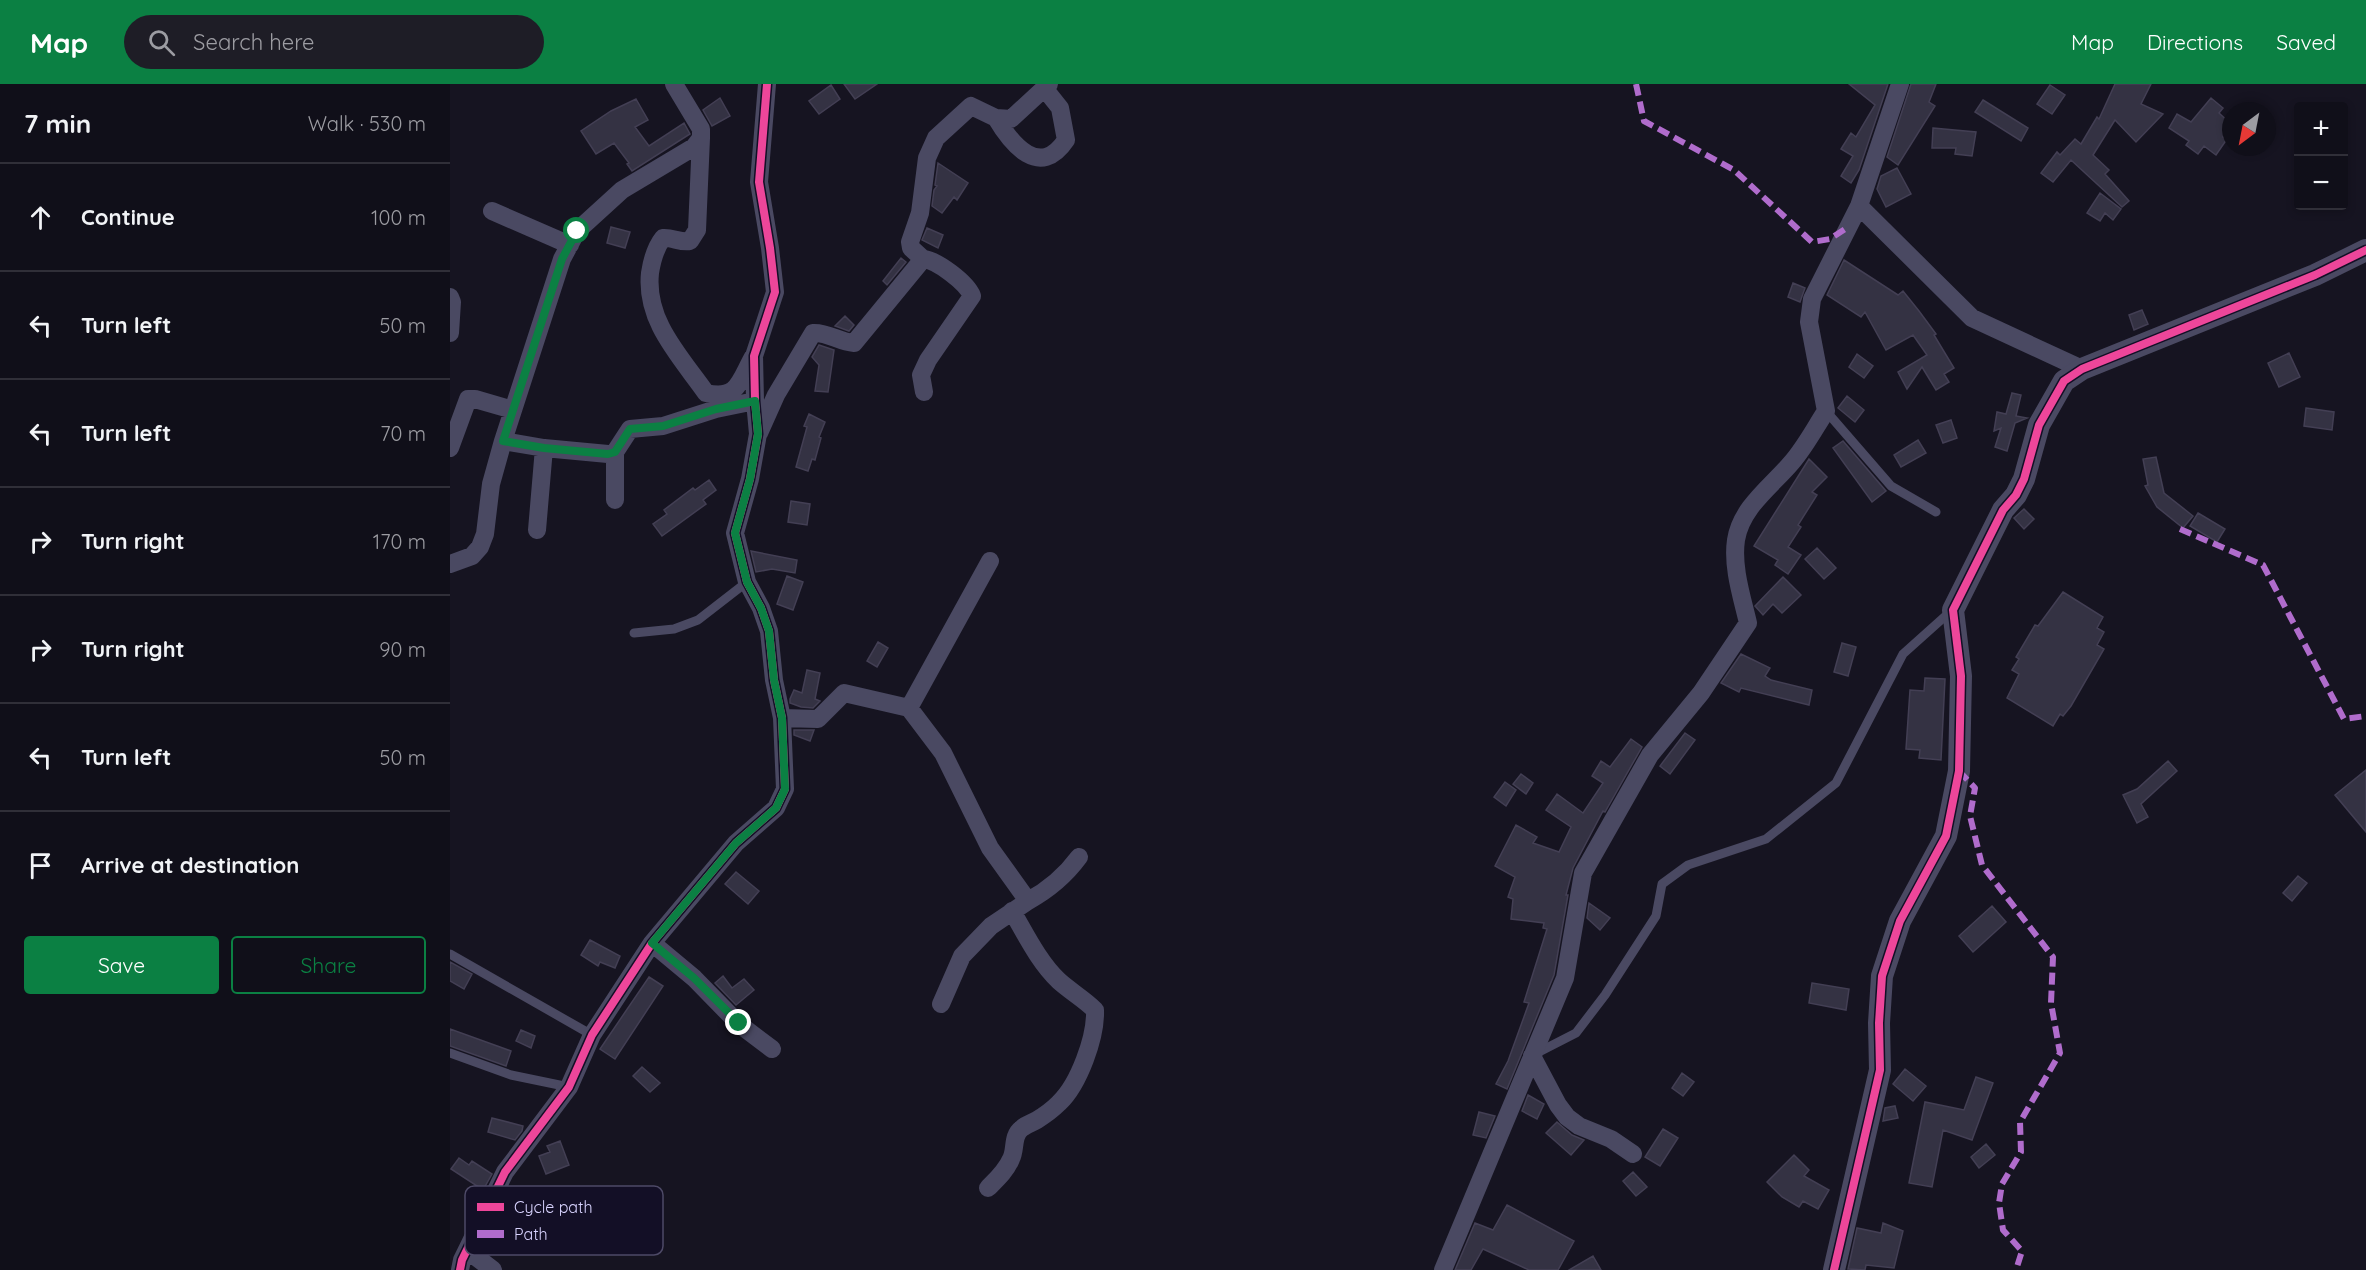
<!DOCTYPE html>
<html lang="en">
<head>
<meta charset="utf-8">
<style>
	:root { --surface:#100f19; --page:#1e1d26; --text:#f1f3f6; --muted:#9c9ca2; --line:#302f38; --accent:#0b8043 }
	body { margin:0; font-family:Quicksand,sans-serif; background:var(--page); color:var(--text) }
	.controls { position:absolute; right:18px; top:18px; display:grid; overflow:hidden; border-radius:6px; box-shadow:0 3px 9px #0003 }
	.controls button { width:54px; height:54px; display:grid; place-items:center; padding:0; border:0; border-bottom:2px solid var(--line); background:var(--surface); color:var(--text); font:30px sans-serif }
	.compass { position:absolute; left:1772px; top:18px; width:54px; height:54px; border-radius:50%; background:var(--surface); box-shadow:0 3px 9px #0003; rotate:212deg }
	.stop { position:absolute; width:18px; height:18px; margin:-14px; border:4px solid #0b8043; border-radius:50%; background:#fff }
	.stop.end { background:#0b8043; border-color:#fff; box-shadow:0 2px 6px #0008 }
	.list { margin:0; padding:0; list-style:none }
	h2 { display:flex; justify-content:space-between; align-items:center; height:78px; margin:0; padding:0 24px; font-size:26px }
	h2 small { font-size:20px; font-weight:400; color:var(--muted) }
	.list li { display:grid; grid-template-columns:39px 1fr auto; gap:18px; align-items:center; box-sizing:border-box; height:108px; padding:0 24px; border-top:2px solid var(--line) }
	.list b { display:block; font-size:22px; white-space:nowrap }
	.list em { font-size:20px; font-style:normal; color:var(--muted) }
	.actions { display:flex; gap:12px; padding:18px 24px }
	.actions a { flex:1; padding:14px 0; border:2px solid var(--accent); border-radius:6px; text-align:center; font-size:21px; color:var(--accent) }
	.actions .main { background:var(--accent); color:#fff }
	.icon { flex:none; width:33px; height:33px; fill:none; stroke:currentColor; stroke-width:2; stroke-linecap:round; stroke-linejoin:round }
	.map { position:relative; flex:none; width:1916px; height:1186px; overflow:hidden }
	header { display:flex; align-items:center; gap:36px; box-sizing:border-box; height:84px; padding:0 30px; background:var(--accent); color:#fff }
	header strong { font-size:28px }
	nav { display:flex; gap:33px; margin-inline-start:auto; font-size:21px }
	.search { width:420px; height:54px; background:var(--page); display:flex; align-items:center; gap:15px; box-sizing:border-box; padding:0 21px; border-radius:33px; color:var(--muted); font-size:22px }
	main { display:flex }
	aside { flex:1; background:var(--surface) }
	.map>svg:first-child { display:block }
</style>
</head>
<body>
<header>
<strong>Map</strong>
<div class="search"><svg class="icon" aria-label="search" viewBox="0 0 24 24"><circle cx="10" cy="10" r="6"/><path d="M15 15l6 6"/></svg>Search here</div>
<nav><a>Map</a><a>Directions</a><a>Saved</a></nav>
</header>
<main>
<aside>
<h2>7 min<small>Walk · 530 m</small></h2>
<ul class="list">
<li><svg class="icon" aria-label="ahead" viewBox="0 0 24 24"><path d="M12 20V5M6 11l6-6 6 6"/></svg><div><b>Continue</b></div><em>100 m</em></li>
<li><svg class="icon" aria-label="left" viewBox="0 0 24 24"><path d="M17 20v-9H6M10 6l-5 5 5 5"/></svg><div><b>Turn left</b></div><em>50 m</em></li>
<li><svg class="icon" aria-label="left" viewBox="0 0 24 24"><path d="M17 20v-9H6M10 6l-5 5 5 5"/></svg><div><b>Turn left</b></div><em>70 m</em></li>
<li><svg class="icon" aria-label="right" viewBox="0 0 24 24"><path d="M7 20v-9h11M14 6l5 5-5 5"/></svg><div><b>Turn right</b></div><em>170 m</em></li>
<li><svg class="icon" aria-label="right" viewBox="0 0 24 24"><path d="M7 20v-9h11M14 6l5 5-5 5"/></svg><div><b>Turn right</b></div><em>90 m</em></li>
<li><svg class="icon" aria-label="left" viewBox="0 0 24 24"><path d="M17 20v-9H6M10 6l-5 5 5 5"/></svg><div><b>Turn left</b></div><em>50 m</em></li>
<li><svg class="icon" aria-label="arrive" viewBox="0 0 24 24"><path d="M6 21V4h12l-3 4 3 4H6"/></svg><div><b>Arrive at destination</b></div></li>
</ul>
<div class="actions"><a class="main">Save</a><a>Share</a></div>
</aside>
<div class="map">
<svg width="1916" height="1186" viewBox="0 0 1916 1186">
	<rect width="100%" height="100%" fill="#161421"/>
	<path fill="#343243" stroke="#433f54" stroke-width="1.5" d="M394,0h33l-22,15z
		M1399,0h39l-29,86 -8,13 -10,-7 12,-20 -12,-7 10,-16 5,4 19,-32z
		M1461,0h25l-7,18 6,4 -37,59 -11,-8z
		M1665,0h36l-10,20 22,10 -27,28 -21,-22 -22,35 16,15 -4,4 24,27 -7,6 -51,-47 -18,22 -12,-9 16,-21 3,3 15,-16 6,5 16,-27 2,2z
		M381,1l9,14 -21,15 -10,-13z
		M1600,1l15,10 -13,19 -15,-10z
		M270,14l10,18 -18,10 -9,-16z
		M1761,14l12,10 -4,5 12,11v3l-8,10 4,2 -11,16 -12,-9 -6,8 -12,-9 3,-4 -20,-13 8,-14 14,8z
		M186,15l12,21 -13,7 14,19 35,-23 6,11 -58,37 -5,-7 2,-1 -15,-20 -18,11 -15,-23 30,-20z
		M1533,16l45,28 -7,13 -46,-29z
		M1483,44l43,4 -4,24 -17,-2 1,-6h-24z
		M488,79l30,20 -11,17 -3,-3 -12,16 -10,-7 2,-16 3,-4 -2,-1z
		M1447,84l14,26 -25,13 -9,-18 4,-13z
		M1650,109l21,16 -8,11 -8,-7 -5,8 -13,-8z
		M161,143l19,5 -5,16 -18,-5z
		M477,144l16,7 -5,13 -16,-8z
		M451,174l5,4 -19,23 -4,-4z
		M1394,176l54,35 5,-4 16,20 17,23 -2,1 20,33 -10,6 5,8 -13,8 -14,-23 -15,22 -9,-17 29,-17 -14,-20 -27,15 -21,-38 -4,5 -34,-22z
		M1343,199l12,5 -5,14 -12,-5z
		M1692,226l6,14 -14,6 -5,-15z
		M395,232l9,9 -5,6 -14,-5z
		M369,261l15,5 -6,42 -13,-1 4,-26 -7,-8z
		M1839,269l11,24 -21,10 -11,-24z
		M1407,270l16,12 -9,12 -15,-11z
		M1562,309l9,2 -5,21 11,2 -12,5 -8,28 -12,-4 6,-19 -7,3 3,-19 9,2z
		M1397,312l17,14 -9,12 -17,-14z
		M1856,324l28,4 -2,18 -28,-4z
		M359,330l16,8 -6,15 2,1 -6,22 -3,-1 -4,12 -12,-4 11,-40 -3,-1z
		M1501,336l6,18 -14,5 -7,-18z
		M1468,356l8,13 -25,14 -7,-12z
		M1393,357l43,50 -14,11 -39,-54z
		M1706,373l8,36 29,23 -10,12 -26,-21 -12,-21 3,-1 -5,-26z
		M1359,375l18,18 -15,15 5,3 -19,30 3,2 -13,20 13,8 -13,19 -13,-9 3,-5 -24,-14z
		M259,396l7,10 -13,10 3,4 -44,32 -9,-12 14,-10 -3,-4 29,-22 2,2z
		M341,417l19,3 -3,21 -19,-3z
		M1574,425l10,10 -10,10 -10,-11z
		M1748,429l27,16 -8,13 -27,-16z
		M1367,464l19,20 -12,11 -19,-20z
		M301,467l46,9 -2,13 -23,-4 -16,3z
		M337,492l16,6 -10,28 -16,-6z
		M1333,493l18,18 -19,18 -9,-9 -10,11 -8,-9z
		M1613,508l40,25 -6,11 7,4 -7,13 7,4 -33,57 -8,10 -3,-2 -7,12 -46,-28 12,-24 -7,-4 7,-11 -3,-2 19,-32 3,1z
		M428,558l10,6 -11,19 -10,-6z
		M1392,559l14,4 -8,29 -14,-4z
		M1291,570l29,14 -5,8 6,4 41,10 -3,15 -68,-17 -2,4 -18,-9z
		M357,586l13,3 -5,26 5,2 -7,7 -12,-1 -11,-4v-4l4,-9 8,3z
		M1475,594l20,1 -4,81 -22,-2 1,-8 -14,-1 4,-59 14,1z
		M344,646h20l-4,11 -16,-6z
		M1235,649l10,7 -25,34 -10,-8z
		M1181,655l11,8 -37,65 -2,-1 -30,57 -7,27h2l-14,80 -47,114 -11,-5 12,-23 21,-58 -5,-1 23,-73 -4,-1 1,-5 -33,-4 2,-20 -5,-2 7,-20 -20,-11 21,-41 21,12 -4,6 26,9 12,-25 -25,-17 11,-16 26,19 20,-30 -11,-7 9,-15 9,6z
		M1718,677l9,10 -36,33 7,13 -11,6 -14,-28 14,-6z
		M1916,686v62l-31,-37z
		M1071,690l12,9 -7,11 -13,-10z
		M1055,698l11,8 -10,16 -12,-9z
		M286,788l23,19 -11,13 -23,-20z
		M1848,792l9,7 -15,18 -9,-8z
		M1139,819l21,15 -10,12 -13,-12z
		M1542,822l14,16 -33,30 -14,-16z
		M140,856l30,16 -5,12 -15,-6 -2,4 -17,-11z
		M0,878l22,12 -8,15 -14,-8z
		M273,892l9,12 12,-9 10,11 -18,15 -21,-22z
		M199,893l14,9 -48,73 -15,-10z
		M1362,899l37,6 -3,21 -37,-7z
		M0,945l61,22 -5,15 -56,-20z
		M71,946l14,6 -4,12 -15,-7z
		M192,983l18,16 -10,9 -17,-16z
		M1455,985l21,17 -13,15 -20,-17z
		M1232,989l12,9 -11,14 -11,-8z
		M1526,993l17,6 -21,57 -29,-10 -11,57 -23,-4 16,-81 39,8z
		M1078,1011l16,9 -7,15 -15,-8z
		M1445,1022l3,12 -15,3 2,-13z
		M1029,1028l16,4 -9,22 -13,-3z
		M42,1034l31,8 -1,5 -7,9 -27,-8z
		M1107,1038l15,13 12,5 -13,15 -25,-22z
		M1213,1045l15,9 -18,28 -15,-9z
		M110,1057l9,24 -23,9 -7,-18 11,-4 -3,-6z
		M1536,1060l9,11 -16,13 -8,-11z
		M1344,1071l15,15 -5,6 25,14 -11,19 -15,-8 -4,6 -17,-10 -15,-15z
		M9,1074l10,7 3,-4 20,13 -9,16 -32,-21z
		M1183,1088l14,15 -11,9 -13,-15z
		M1057,1121l67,36 -16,29h-29l-46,-21 -12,21h-16l20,-47 18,7z
		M1433,1139l20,8 -9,37 -28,-3 -1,5 -17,-1 9,-41 24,5z
		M1143,1172l8,14h-32z"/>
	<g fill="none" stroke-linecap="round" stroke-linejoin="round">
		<path stroke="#4a4962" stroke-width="9" d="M1376,327l65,75 45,26
			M184,549l40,-4 24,-9 49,-38
			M0,870l142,81
			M0,969l61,22 58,12
			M1085,970l41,-21 29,-38 51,-79 6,-32 26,-19 78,-26 70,-56 67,-129 48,-43"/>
		<path stroke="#4a4962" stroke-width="18" d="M1450,0l-41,122 113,112 110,51
			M546,34c16,27 44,61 70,22l-6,-32 -16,-20
			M251,54l-4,92 -7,11c-9,2 -18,-4 -27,-3 -8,10 -11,22 -13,35 -5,48 30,83 56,120 32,7 33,-11 47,-36
			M42,127l78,34
			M473,175l-12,-11 -1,-6 10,-29 7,-55 9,-20 35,-32 25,12 15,1 38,-35
			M0,213l2,5 -2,31
			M309,349l17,-38 37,-62c15,-1 26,9 41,10l69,-84c14,1 44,24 49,37l-44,64 -7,15 3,17
			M53,357l41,7 64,6 7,-2 15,-23 33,-3 53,-17 39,-8
			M0,364l18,-49h7l38,11
			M165,368v48
			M87,446l7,-82
			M0,480l22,-8 8,-9 5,-13 6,-50 12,-43 59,-182 15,-28 45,-41 72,-43 7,-9v-9l-27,-45
			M332,634l36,1 26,-26 65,15
			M578,817c22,-12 37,-25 51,-44
			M202,859l42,35 45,46 33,25
			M491,920l21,-48 29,-30 37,-25 -38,-53 -47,-95 -34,-45 81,-147
			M1082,972l26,49 9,12 12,9 32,13 22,15
			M538,1104c9,-9 18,-17 23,-29 5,-9 1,-23 10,-30 4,-4 11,-6 16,-9 8,-5 16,-11 22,-17 20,-19 37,-66 36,-93 -11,-11 -25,-19 -36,-29 -20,-19 -33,-46 -47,-70
			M17,1166l26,20
			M10,1186l2,-10 43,-88 64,-85 23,-52 60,-92 84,-100 40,-35 9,-19 -3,-71 -8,-38 -5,-49 -8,-23 -14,-26 -12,-49 15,-54 8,-45 -3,-33 -1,-45 21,-64 -5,-44 -11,-66 8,-98
			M993,1186l122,-292 18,-105 67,-118 51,-62 47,-70c-6,-26 -16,-56 -12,-83 5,-33 36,-54 56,-78 13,-15 23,-34 34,-51l-17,-89 3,-23 47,-93"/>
		<path stroke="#4a4962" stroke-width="22" d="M1384,1186l46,-200 -1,-47 3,-47 18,-55 46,-85 13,-65 2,-95 -8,-66 50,-100 13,-15 8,-16 15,-54 25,-44 18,-12 233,-94 51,-25"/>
		<path stroke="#b06ccc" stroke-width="6" stroke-dasharray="12 6" stroke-linecap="butt" d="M1186,0l8,37 90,49 78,72 18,-3 18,-12
			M1730,445l83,36 81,154 22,-3
			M1509,687l16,17 -5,28 12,49 71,92 -2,46 9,50 -40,69 1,30 -19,32 -3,19 4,27 19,21 -6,19"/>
		<g stroke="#130f26" stroke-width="11">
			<path id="cycleway" d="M10,1186l2,-10 43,-88 64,-85 23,-52 60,-92 84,-100 40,-35 9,-19 -3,-71 -8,-38 -5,-49 -8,-23 -14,-26 -12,-49 15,-54 8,-45 -3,-33 -1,-45 21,-64 -5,-44 -11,-66 8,-98
				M1384,1186l46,-200 -1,-47 3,-47 18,-55 46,-85 13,-65 2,-95 -8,-66 50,-100 13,-15 8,-16 15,-54 25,-44 18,-12 233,-94 51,-25"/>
		</g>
		<use href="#cycleway" stroke="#ed469a" stroke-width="8"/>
	</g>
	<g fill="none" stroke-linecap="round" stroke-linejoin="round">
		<path stroke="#0b8043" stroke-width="8" d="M127,147l-15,28 -59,182 41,7 64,6 7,-2 15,-23 33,-3 53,-17 39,-8 3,33 -8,45 -15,54 12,49 14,26 8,23 5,49 8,38 3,71 -9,19 -40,35 -84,100 42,35 45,45"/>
	</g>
	<rect x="15" y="1102" width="198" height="69" rx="9" fill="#130f26" stroke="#4e4a67" stroke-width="1.5"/>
	<rect x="27" y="1119" width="27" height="8" fill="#ed469a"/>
	<rect x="27" y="1146" width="27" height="8" fill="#b06ccc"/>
	<g font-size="16" fill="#d9d4ff">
		<text x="64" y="1129">Cycle path</text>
		<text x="64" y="1156">Path</text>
	</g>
</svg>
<div class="controls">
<button>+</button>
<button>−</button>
</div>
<svg class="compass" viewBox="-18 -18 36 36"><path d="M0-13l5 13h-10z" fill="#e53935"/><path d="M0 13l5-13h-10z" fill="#9c9ca2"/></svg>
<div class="stop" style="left:127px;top:147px"></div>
<div class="stop end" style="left:289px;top:939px"></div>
</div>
</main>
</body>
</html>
